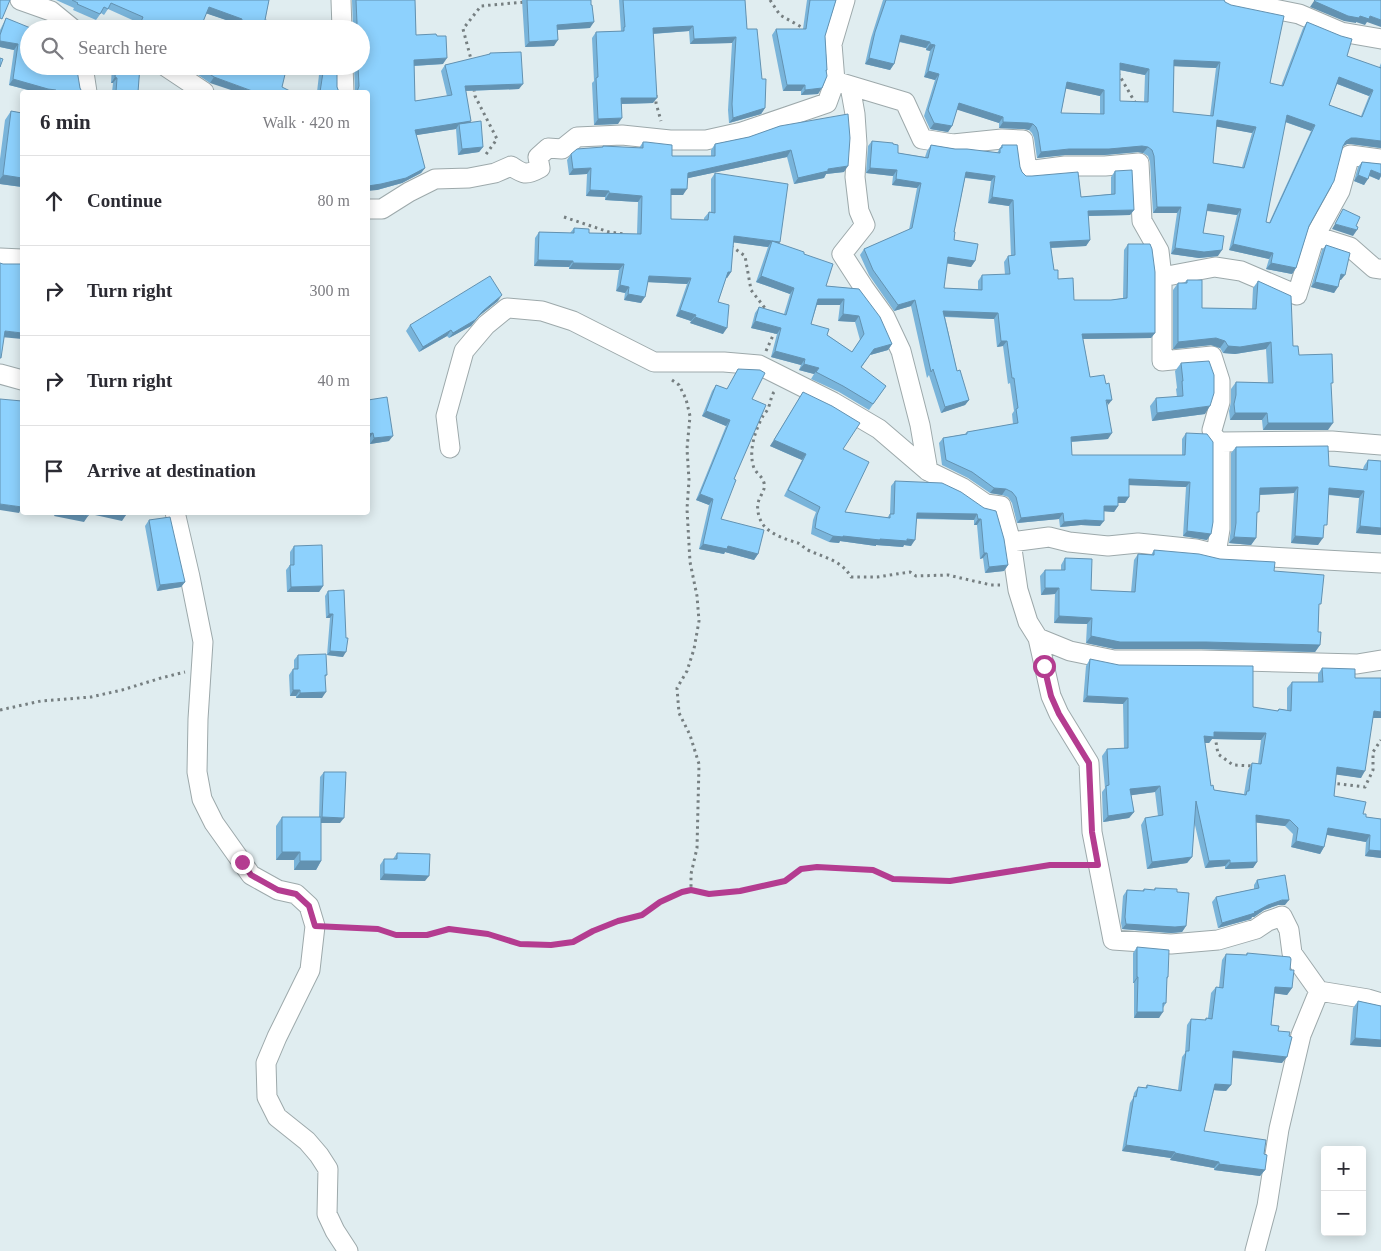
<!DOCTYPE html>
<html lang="en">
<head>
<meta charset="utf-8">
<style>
	:root { --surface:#fff; --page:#f7f7f7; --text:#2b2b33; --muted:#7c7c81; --line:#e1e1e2 }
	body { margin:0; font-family:Georgia,serif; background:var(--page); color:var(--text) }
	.controls { position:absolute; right:15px; bottom:15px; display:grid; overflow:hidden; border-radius:5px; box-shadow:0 2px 12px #0003 }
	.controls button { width:45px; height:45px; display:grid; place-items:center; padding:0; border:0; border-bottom:1px solid var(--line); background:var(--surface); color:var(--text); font:25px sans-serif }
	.stop { position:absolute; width:15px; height:15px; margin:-11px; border:4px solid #b43c90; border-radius:50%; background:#fff }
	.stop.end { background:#b43c90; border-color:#fff; box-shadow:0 1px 5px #0008 }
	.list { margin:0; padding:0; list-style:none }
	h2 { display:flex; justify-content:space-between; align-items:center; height:65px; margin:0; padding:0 20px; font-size:21px }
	h2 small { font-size:16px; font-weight:400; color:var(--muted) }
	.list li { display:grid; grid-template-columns:32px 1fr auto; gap:15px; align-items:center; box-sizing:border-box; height:90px; padding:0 20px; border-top:1px solid var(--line) }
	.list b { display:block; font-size:19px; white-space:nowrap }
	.list em { font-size:16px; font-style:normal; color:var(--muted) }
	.icon { flex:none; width:28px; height:28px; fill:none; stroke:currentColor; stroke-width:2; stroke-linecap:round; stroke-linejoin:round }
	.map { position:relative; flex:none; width:1381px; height:1251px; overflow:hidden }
	.search { position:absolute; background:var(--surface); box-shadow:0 2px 12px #0003; left:20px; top:20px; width:350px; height:55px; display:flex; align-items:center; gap:12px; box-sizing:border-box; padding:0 18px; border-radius:28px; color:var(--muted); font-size:19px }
	.panel { position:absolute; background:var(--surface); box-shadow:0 2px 12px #0003; left:20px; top:90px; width:350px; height:425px; border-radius:5px }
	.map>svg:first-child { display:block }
</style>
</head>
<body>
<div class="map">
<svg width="1381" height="1251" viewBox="0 0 1381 1251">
	<rect width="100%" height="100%" fill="#e0edf0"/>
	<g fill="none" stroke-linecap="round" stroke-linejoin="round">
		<g stroke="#9da9ab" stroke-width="21">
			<path id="street" d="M20,0l31,11 22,18
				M341,0l1,29
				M1229,0l70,14 42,18 40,7
				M83,66l4,26
				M165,66l39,26
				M343,66l1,26
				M835,81l70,21 17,37 31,5 49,-5 21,1 4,31 38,-5h40l34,-3 3,58 17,30 3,26v84l50,-5 8,25v21l-8,28 2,7 6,5v87l-4,25
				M850,86l5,28 2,30 -2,33 4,34 6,14 -23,29 22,34 21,29 16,34 19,74 8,46 35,17 23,16 15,2 10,36 7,48 10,32 10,16 32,13 44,9h87l156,4 24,-4
				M368,209h14l27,-17 26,-13 34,-1 26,-5 16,-7c12,8 15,10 29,2l-2,-11 10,-9 14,1 15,-12 45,-2 48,5h36l36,-8 85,-29 8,-22 -3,-37 13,-44
				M1315,236l35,11 24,21 7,1
				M0,258l22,1
				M1162,277l53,-10 26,4 56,24 18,-59 25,-45 10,-36 31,4
				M0,374l22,6
				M1220,442l112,-1 49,4
				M450,448l-4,-32 18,-65 22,-26 21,-17 35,3 31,10 81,41h70l35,3 74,37 46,27 49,42
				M175,512l15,65 13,65 -5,77 -1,53 5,27 12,24 37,52 27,15 18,4 13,12 6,20 -5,44 -33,67 -11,26 1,34 10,20 30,24 12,14 9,14 -1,45 8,17 13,20
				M1011,542l38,-5 20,5 39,4 30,-3 58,6 20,5 165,9
				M1038,638l13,58 8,18 30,49 3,69 21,108 58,4 47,-4 38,-11 12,-8 14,-5 7,14 3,23 27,38 49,8 13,4
				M1255,1251l12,-45 12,-77 22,-94 18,-44"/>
		</g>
		<path stroke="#767f81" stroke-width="3" stroke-dasharray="2.5 4" stroke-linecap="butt" d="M770,0l10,15 25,14
			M472,63l-9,-34 18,-23 44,-4
			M1118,73l18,31
			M474,89l1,7 22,43 -13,18
			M656,95v8l5,18
			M564,217l45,15 15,2
			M731,246l14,10 6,34 17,22
			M766,351l9,-20
			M672,380l7,5 7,14 4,17 -3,33 2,31 -2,29 3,53 7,34 2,25 -5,28 -7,22 -10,17 2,25 11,22 9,29 -2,84 -6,26v16
			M774,392c-3,4 -3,9 -5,14 -1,4 -4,7 -6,10 -8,14 -15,36 -9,52 2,5 9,9 10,15 3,11 -12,15 -4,36 5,14 25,20 38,24 4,2 7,6 12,8 16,7 32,10 41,26h26l33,-5 6,4 32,-1 43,10h9
			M0,710l41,-9 50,-4 31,-7 39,-12 24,-6
			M1215,736l3,18 15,11 21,1
			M1331,783l34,4 8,-17v-18l8,-12
			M333,927l44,2 19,6h31l22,-6 39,5 32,10 31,1 22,-3 20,-11 24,-10 25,-6 18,-13 22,-10 9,-2 18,4 31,-3 45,-10 16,-12 16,-2 56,3 20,9 57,2 100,-16h31"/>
		<use href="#street" stroke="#fff" stroke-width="19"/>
	</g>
	<path fill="#79b4da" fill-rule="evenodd" d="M56,0h213l-4,20 34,9h-62l1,-5 -32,-11 -6,16h-63l2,-6 -31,-14 -4,6 -3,-2 -5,7 -23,-10 1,-2z
		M352,0h63l1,35 27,29 -29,2 1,35 32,-5 -6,-25 4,-6 44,-10 1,-2 29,36 -53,2 4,32 13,24 -4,5 -21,3 -2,-26 -40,6 9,33 -4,5 -19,10 -25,7 -9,-98h-13l-1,-26h7v-37h-8z
		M522,0h69l-1,28 -33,2 -3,16 -29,1z
		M619,0h126l2,29 18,79 -4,6 -32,9 -1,-13 4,-67 -42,1 -1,-13 -36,3v69l-31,1 -4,20 -24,1 -2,-42 2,-2 -2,-43 4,-6 25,-1z
		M807,0h29l-11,36 2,34 -9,24 -17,1v-4h-18l-11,-56 4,-6h27z
		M883,0h341l46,83 11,3 22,-58 4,-6 40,34 32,12 2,-5v85l-30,-4h-4l-4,2 -34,80 -13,42 -4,6 -26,-5 3,-10 -40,-9 8,-35 -30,-4 -4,22 15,23 -19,2 -28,-4 6,-41h-24l-3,-51 -2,-6 -5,-3 -5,-1 -34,3h-39l-28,3 -3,-20 -2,-5 -3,-3 -5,-1 -25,-1v-5l-42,-14 -5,17 -4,6 -18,-3 -6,-13 11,-36 -11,-3 6,-26 -4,-1v-2l-27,-6 -5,22 -4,6 -25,-6 6,-26zM1174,66l42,2 -6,48 -37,-4zM1120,70l25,5 -1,27 -24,-1zM1337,84l32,12 -8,20 -32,-11zM1066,88l34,8v18l-39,-1zM1285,122l26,9 -42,92 -3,-1zM1216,126l36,7 -10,34 -29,-4z
		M6,18l23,11 39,40 14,23h-46l-27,-7 5,-35 -14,-3v-17z
		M112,66h28l-2,26h-26l1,-9h-2z
		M185,66h102l-77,17z
		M320,66h17v21l2,5h-22z
		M11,111l11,2v74l-22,-3v-25l5,-39z
		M780,126l64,46 -18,2 -2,4 -30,6 -7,-27 -99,21 -5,17h-12v24l33,1v-2l5,-6h2v-33l4,-6 64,71 25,10 22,32 33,3 33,55 -4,6 -18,5 -9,13 25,18 -17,24 -30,-18 -28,-13 3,-5 -15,-4 2,-5 -30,-8 6,-23 -26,-6 4,-15 4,-6 25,7 6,-20 -34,-12 12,-35 -35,-5 -2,30 -4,6h-1l-8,24 5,32 -33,-11 1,-2 -15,-5 11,-32 -39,-2 -7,21 -17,-3 1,-7 -9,-2 3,-21 -50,-1v-2l-35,-1 1,-28 4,-6 31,1 4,-5 15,5 48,1 1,-32 -33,-2v-3l-19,-1 1,-22 -18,1 -2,-15 4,-6 31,-7 1,-1 36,2 4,-6 29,14h39v-6l4,-6 34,-7zM817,305h23l-2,16 17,1 5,18 -8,12 -41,-28z
		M872,141l21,3 5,9 27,4 2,-6 4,-6 24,4 42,4 5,-8 18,22 2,5 4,4 55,21 30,-3v-17l4,-6 19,39 -4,5 -42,1 2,24 -4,6 -35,2 3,22 4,9 16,21h37l12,-2 1,-48 4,-6 27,89 -4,5 -68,1 7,38 18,28v34l-37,3 1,13h110v-16l4,-6 21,107 -24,-4 3,-49 -57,-2v12l-4,6h-7v3l-4,6 -10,-1 -4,15 -19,-1 -21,2 -1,-8 -42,4 -5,-20 -4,-6 -6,-2 -12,-2 -22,-15 -26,-13 -3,-22 4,-5 22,-4 2,-2 46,-8 -1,-10 2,-3 -4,-28 -2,1 -5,-38 -6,1 -3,-28 -49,-2 12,54 12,29 -4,5 -24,8 -12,-38 -2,3 -16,-72 -17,5 -25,-36 -9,-20 4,-6 45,-19 8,-42 -25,-3 1,-9 -27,-3 2,-27zM965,178l26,3 -3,22 21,3 2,50h-3l-4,6 1,13h-23l-4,6v8l-34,-1 3,-25 24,4 4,-6 -21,-21v-8z
		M1362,162l19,2v12l-2,4 -10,-4 -5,9 -10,-4 4,-14z
		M1326,245l15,35h-1l-6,13 -23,-6 11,-37z
		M1187,280l15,28 50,1 1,-21 5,-7 35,65 6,9 32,31 -3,44h-65l-1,-10h-32l-1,-9 2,-9v-13l5,-7 32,1 -2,-34 -31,5 -12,-1 -3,-5 -9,-3 -38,4v-59l5,-7h6z
		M498,301l-19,15 -8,10 -22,12 -2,-2 -28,16 -13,-21 4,-6z
		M1181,363l24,51 -53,7 -2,-15 6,-8 21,-1 -1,-8 1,-1 -2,-17z
		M738,369l14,30 -18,80 -13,40 37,35 -4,6 -29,-8 -1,2 -25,-5 10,-44 -13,-5 30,-74 -24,-10 10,-25 4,-6 11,4z
		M803,392l40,57 2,63 42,6 3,-4 1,-28 4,-5 89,27 24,57 -4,6 -19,2 -2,-15 -3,1 -3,-34h-3v-5l-57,-1 -6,27 -7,-1 -1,2 -27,-2v1l-36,-5 -1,2 -10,-1 -18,-8 2,-14 3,-8 -32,-16 18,-36 -32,-14z
		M368,400l21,41 -19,3z
		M1236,447l93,19 34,3 1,-3 4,-6 13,1v74l-25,-2 3,-35 -31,-3 -5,35 -5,15 -27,-2 3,-50 -34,2 -3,20 -1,23 -5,7 -22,-2 2,-14v-76z
		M149,520l36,62 -4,5 -24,4 -12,-65z
		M294,546l29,40 -4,6h-32l-1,-22 4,-5v-13z
		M1154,550l120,21 45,36 -1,25 2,13 -5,7 -114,-3h-86l-29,-6 1,-19 -33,-1 1,-29 -14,1 -1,-19 5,-6h16v-5l4,-7 26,32 40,2 3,-32 4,-6 13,1z
		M328,591l15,66 -16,-2 3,-37h-4l-1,-22z
		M298,655l29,20 -2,2 -3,21h-26v-2h-6l-1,-21 4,-6h1v-9z
		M1090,659l163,48 24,4 2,-2 8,1v-22l5,-6h26v-8l4,-6 33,10h26v40h-8l-12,60 -25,-4 -2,22 29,18 3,3 15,2v39l-16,-2 1,-14 -39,-7 -3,12 -4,7 -29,-7 2,-13 -8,-8 -29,-4 1,40 -4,6 -28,1v-3l-20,2 -11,-47 -2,36 -5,6 -40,6 -6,-44 4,-7 13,-2 -3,-24 -24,3 3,17 -5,6 -26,4 -1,-30 3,-4 -3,-32 5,-7 17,-1 -1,-44 -40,-2 3,-36zM1212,739l49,1 -3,24 -6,-1 -4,7 -4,24 -30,-4 -3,-4 -6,-43h4z
		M324,772l16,51h-19v38l-5,9h-22v-10h-18v-34l6,-9h37l1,-40z
		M397,853l28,28 -45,-1v-15l4,-6h9z
		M1257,880l28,25h-7l-14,5 -10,7h-2l-1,2 -33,9 -6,-26 4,-5 38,-8v-4z
		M1155,888l22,4 9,34 -4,6 -11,1 -49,-4 -1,-6 2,-27 4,-6 15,1 2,-2 10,1z
		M1137,947l31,30 -1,2 -1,24 -3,5 -4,10h-25v-35h-1v-30z
		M1247,953l43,17 2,18 -5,7 -12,-2 -4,32 7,6 4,32 -50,-5 -1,27 -5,6 -12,-1 -10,41 60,23 1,16 -5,6 -46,-6v-2l-44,-8 1,-2 -49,-7 8,-48 3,-5 1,-5 4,-6 7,1 2,-3 31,5 4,-33 3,-4 2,-28 4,-6 14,1 1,-2h2l3,-25 5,-6h3l3,-27 4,-6 20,1z
		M1358,1001l23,5v41l-31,-2 3,-37z"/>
	<path fill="#6392b1" d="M1314,1l46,15h10l11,4v7l-14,-5 -2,3 -9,-3v1l-12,-2 -34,-14z
		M209,7l33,12 -4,5 -33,-11z
		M594,22l-4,6 -37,2 4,-5z
		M693,26l-4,5 -40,3 4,-6z
		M901,35l29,7 -4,6 -29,-7z
		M736,37l-4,6 -42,1 4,-5z
		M558,40l-4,6 -29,1 4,-5z
		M0,41l18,3 -4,6 -14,-3z
		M930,44l5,1 -5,6 -4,-1z
		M447,58l-4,6 -33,2 4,-6z
		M869,58l25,6 -4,6 -25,-6z
		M1174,60l46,2 -4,6 -46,-2z
		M1120,63l29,6 -4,6 -30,-6z
		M928,71l11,3 -4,6 -11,-3z
		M115,77l2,1 -4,5h-2z
		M214,77l41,15h-18l-27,-9z
		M1339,77l34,13 -4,6 -34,-13z
		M13,79l43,11 -1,2h-19l-27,-7z
		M1067,82l37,8 -4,6 -37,-8z
		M523,84l-4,5 -58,2 4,-5z
		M787,85h18l-4,6h-18z
		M822,88l-4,6 -17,1 4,-5z
		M621,98h36l-4,5 -36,1z
		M959,103l44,14 -4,6 -44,-14z
		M765,108l-4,6 -32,9 4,-5z
		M1287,115l28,10 -4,6 -28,-10z
		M622,118l-4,6 -24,1 4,-6z
		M1217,120l39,7 -4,6 -39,-7z
		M471,121l-4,6 -8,-3 -3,5 -45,7 4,-6z
		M1003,122l25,1 5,1 -4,6 -5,-1 -25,-1z
		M934,123l18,3 -4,6 -18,-3z
		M1351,138h5l25,3v7l-30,-4h-4l-5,3 4,-6z
		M1142,146l6,1 -5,6 -5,-1 -34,3h-39l-28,3 4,-6 28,-3z
		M483,147l-4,5 -21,3 4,-6z
		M791,150l-4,7 -103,22 4,-6z
		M848,166l-4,6 -18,2 -2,4 -30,6 4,-6 30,-9z
		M425,168l-4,5 -19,10 -25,7 -9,1v-5z
		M591,168l-4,6 -18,1 4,-6z
		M870,168l27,2 -4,6 -27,-3z
		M1371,170l10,4v2l-2,4 -11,-5z
		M966,172l29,4 -4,5 -29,-4z
		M3,175l19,3v9l-22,-3v-5z
		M1358,175l10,4 -4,6 -10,-4z
		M896,179l25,4 -4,5 -25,-3z
		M671,189h16l-4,6h-16z
		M590,190l19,1 -4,6 -19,-1z
		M609,193l33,3 -4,6 -33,-2z
		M992,197l21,3 -4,6 -21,-3z
		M1208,204l33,5 -4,6 -33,-5z
		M1157,207h24l-4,6h-24z
		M1134,210l-4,5 -46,1 4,-5z
		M1335,224l22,6 -4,6 -21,-7z
		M734,236l46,6 -4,6 -4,-7 -4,6 -38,-5z
		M1090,240l-4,6 -40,2 4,-6z
		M1233,244l40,9 -4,6 -40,-9z
		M1175,248l47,2 -4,6 -19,2 -28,-4z
		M948,257l27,4 -4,6 -27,-4z
		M538,260l35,1 -4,6 -35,-1z
		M573,263l51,1 -5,6 -50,-1z
		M1271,263l25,5 -4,6 -26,-5z
		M728,272h3l-4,6h-3z
		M1341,274l4,1 -4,5h-4z
		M649,276l42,2 -4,6 -42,-2z
		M761,276l33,12 -4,6 -34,-12z
		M1315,282l23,5 -4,6 -23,-6z
		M620,285l9,2 -4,6 -9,-2z
		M628,294l17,3 -4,6 -17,-3z
		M502,295l-4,6 -19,15 -8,10 -22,12 4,-5 30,-22z
		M818,299h26l-4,6h-26z
		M915,300l-4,6 -17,5 4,-6z
		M680,310l16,5 -5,6 -15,-5z
		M943,311l55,2 -4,6 -55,-3z
		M843,314l16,2 -4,6 -17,-1z
		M695,317l32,11 -4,6 -33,-11z
		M755,321l26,7 -4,6 -26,-6z
		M451,330l-4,6 -28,16 4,-5z
		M5,331l17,2v6l-21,-2z
		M1155,333l-4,5 -73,1 4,-5z
		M1216,338l9,3 -5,7 -9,-3 -38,4 5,-7z
		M1001,341h6l-4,5 -6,1z
		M1271,342l-5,7 -31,5 -12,-1 5,-7z
		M892,344l-4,6 -18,5 4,-6z
		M775,351l30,8 -4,6 -30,-8z
		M804,364l15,4 -5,6 -15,-4z
		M969,400l-4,5 -24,8 4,-6z
		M1106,400h6l-4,5z
		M1210,406l-5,8 -53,7 5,-8z
		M706,411l24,9 -4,6 -24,-10z
		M1235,413h32l-5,7h-32z
		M1268,423h65l-5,7h-65z
		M373,433l-4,6h-1v-5z
		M1112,433l-4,6 -41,3 4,-5z
		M393,436l-4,5 -19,3 4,-6z
		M774,440l32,14 -4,6 -32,-14z
		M1129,479l61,3 -4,5 -61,-2z
		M1298,487l-4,6 -39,2 5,-7z
		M994,488l12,1 -4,6 -12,-2z
		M1329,488l35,3 -5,7 -35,-4z
		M700,494l13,5 -4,6 -13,-5z
		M1118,497h11l-4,6h-11z
		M0,504l22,3 -3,6 -19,-3z
		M1104,506h14l-4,6 -14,-1z
		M56,512h14l18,4 -4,6 -30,-6z
		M87,512h27l12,3 -4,6 -36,-8z
		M917,513l60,1 -3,6 -61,-2z
		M1063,513l-4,6 -42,4 4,-5z
		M978,519h3l-4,6h-3z
		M1085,520l19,1 -4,5 -19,-1 -21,2 4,-5z
		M1360,526l21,2v7l-25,-2z
		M1187,531l24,3 -4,6 -24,-4z
		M833,536h10l37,3 35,1 -4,6 -7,-1 -1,2 -27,-2v1l-36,-5 -1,2 -10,-1z
		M1295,536l28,2 -5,7 -27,-2z
		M1234,537l22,1 -5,7 -22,-2z
		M703,544l25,2 30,8 -4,6 -29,-8 -1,2 -25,-5z
		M984,553h3l-4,5 -3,1z
		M1008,565l-4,6 -19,2 4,-6z
		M185,582l-4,5 -24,4 3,-6z
		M323,586l-4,6h-32l4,-5z
		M1045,588h14l-4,6 -14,1z
		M329,614h4l-3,4h-4z
		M1059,616l33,2 -5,6 -33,-1z
		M1091,636l115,6 114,3 -5,7 -114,-3h-86l-29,-6z
		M330,651l16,1 -3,5 -16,-2z
		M293,690h7l-4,6h-6z
		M326,692l-4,6h-26l4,-5z
		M1087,696l41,2 -5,6 -40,-2z
		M1374,711l7,1v6h-11z
		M1214,732l52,1 -5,7 -49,-1 -3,4h-10l5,-7z
		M1337,767l28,4 -4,7 -29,-4z
		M1160,786l-5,6 -29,4 4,-7z
		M1134,812l-5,6 -26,4 5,-6z
		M1256,815l34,5 -5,6 -34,-4z
		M322,817l22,1 -4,5h-21z
		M1328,828l42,7 -4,7 -43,-8z
		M1296,841l28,6 -4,7 -29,-7z
		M1369,850l12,1v7l-16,-2z
		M282,852h18l-6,8h-18z
		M1192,857l-5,6 -40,6 5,-7z
		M1230,860l-5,6 -20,2 4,-7z
		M300,861h21l-5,9h-22z
		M1257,862l-4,6 -28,1 5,-6z
		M384,874l45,2 -4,5 -45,-1z
		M1282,900h7l-4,5h-7l-14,5 -10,7h-2l-1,2 -33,9 4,-5 32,-11 14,-7z
		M1126,924l60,2 -4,6 -11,1 -49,-4z
		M1137,977h1l-4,6h-1z
		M1275,987l17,1 -5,7 -16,-2z
		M1137,1012h26l-4,6h-25z
		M1355,1038l26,2v7l-31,-2z
		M1233,1051l54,6 -5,6 -53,-6z
		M1215,1084l16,1 -5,6 -15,-1z
		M1126,1145l49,7 -4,6 -49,-7z
		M1175,1153l44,9 -5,6 -44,-8z
		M1219,1164l46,6 -5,6 -46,-6z"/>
	<path fill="#8dd1fd" stroke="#6392b1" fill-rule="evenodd" d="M0,0h10l-8,19 -2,-1z
		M72,0h197l-4,20 35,7 -1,2h-59l2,-10 -33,-12 -9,22h-62l5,-12 -32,-14 -3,6 -4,-2 -4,7 -23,-10 1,-1z
		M356,0h59l1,35 20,-1 1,2h9l1,22 -33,2 1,41 37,-6 -7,-30 45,-11v-1l31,-1 2,32 -58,2 6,35 -56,9 10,38 -19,10 -25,6 -13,2v-94h-11l2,-6 -1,-20h3v-37h-5l1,-6z
		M527,0h64v5h1l2,17 -37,3 1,15 -29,2z
		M623,0h122l2,29h10l5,50h4l-1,29 -32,10 -1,-14 4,-67 -42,2 -1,-13 -40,2 4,70h-36l1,20 -24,1 -2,-41 2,-1 -2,-45 28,-1v-4h1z
		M810,0h26l-11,36 2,34h-1l1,6 -5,12 -17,2v-5h-18l-11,-56h30z
		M886,0h338l1,2 6,3 53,11 -14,67 13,3 24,-64 34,14 11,3 -5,17 34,12v-1v74l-25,-3h-5l-5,3 -3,5 -9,35 -25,45 -13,42 -25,-5 2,-10 -40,-9 8,-35 -33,-5 -5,29 21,3 -2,14 -18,2 -29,-4 6,-41h-24l-3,-51 -2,-6 -4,-3 -6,-1 -33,3h-40l-28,3 -3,-20 -2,-5 -3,-3 -5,-1 -25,-1v-5l-44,-14 -7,23 -18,-3 -6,-13 11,-36 -11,-3 7,-26 -5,-1v-2l-29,-7 -7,29 -25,-6 6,-26zM1174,60l46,2 -7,54 -40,-4zM1120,63l29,6 -1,33 -28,-1zM1339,77l34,13 -11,27 -33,-12zM1067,82l37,8v24l-43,-1zM1287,115l28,10 -45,98 -4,-1zM1217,120l39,7 -12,41 -31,-5z
		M1315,0h66v20l-11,-4 -1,3 -9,-3 -1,2 -11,-2 -34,-15z
		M6,18l27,11h-4v37h39v3l9,1 3,18 2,4h-26v-2l-8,-1 -35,-10 5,-35 -18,-3v-6z
		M0,58l3,1 -3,8z
		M116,66h24l-2,26h-22l1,-14 -2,-1z
		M198,66h89l-5,21 10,5h-37l-41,-15z
		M324,66h13v21l2,5h-19z
		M11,111l11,2v65l-19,-3z
		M848,114l2,24 -2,28 -20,3v2l-30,7 -7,-28 -103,23 -1,16h-16v30l37,1 1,-8 6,1v-40l73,11 -8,58 -46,-6 -3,36h-3l-10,30 11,3 -2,23 -32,-11 1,-2 -16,-5 11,-32 -42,-2 -4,21 -17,-3 1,-7 -9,-2 4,-21 -51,-1v-2l-35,-1 1,-28 35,1v-5l15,1v4l52,1 1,-38 -33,-3v-2l-19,-1 1,-22 -18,1 -2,-15 6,-5 26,-2v-1l40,2v-6h3l26,3v11h43v-12l34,-7 31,-11z
		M481,121l2,26 -21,2 -3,-25z
		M872,141l21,2v1l5,1v8l30,5 3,-13 24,4h12l33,4v-5h2v-3h15l3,22 2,5 4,4h6l46,-4 3,25 34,-3v-23l17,-1 2,40 -46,1 2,29 -40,2 4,28h4v9l15,-1 1,22h37l16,-2 1,-54h22l2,5 3,23v61l-73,1 8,43 14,-2 2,9 3,-1 3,17h-6l6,33 -41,4 1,18h113l1,-22 21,1 6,8v80l-2,12 -24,-3 3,-49 -61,-3v18h-11v9h-14v15l-19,-1 -21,2 -1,-9 -42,5 -5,-21 -4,-5 -6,-3 -12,-1 -22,-16 -26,-12 -3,-22 24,-4v-2l51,-9 -2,-14 2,-1 -4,-30h-2l-5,-37h-6l-3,-28 -55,-2 14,60 3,-1 9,30 -24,7 -12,-38 -2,3 -16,-72 -17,5 -25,-35 -9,-21 48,-21 9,-45 -25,-4 1,-9 -27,-2zM966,172l29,4 -3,21 21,3 2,55 -7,1 2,18 -28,1v15l-38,-2 4,-31 27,4 3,-17 -24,-4 1,-8h-1z
		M1362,162l19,2v10l-10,-4 -3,9 -10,-4z
		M1343,209l17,8 -4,9 2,1 -1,3 -22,-6z
		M772,241l32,11v2l29,10 -7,22 33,3 21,28 12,27 -18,5 -13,18 25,19 -13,18 -30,-18 -27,-14 3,-4 -15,-4 1,-5 -30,-8 6,-23 -26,-7 4,-14 27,8 8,-27 -33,-12zM818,299h26l-1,15 16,2 5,18 -12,18 -25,-17 2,-6 -18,-5z
		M1326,245l24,8 -5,22 -4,-1 -3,13 -23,-5z
		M0,263l3,1h19v69l-17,-2 -4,27h-1z
		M490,276l12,19 -19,16 -8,9 -22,13 -2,-3 -28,17 -13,-22z
		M1187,280h15v28l54,1 2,-28 33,15 2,50h5l1,9 33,-1 1,29h-2l2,40h-65l-1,-10h-32l-1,-9 2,-9v-13l37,1 -2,-41 -31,5 -12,-1 -3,-5 -9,-3 -38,4v-59h9z
		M1209,361l5,14v18l-4,13 -53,7 -1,-15 27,-2 -1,-15h1l-2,-18z
		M738,369l22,1 5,3 -13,26 14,6 -32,74 2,1 -15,39 43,11 -6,24 -30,-8 -1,3 -24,-5 10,-45 -13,-5 30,-74 -24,-9 10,-26 11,4z
		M803,392l29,14 28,17 -17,26 26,13 -24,50 45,6v-4h4l1,-33 47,2 19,9 23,16 12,3 8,28 4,26 -19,2 -2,-14h-3l-3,-34h-3l-1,-5 -60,-1 -2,27 -8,-1v2l-27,-2v1l-37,-4v1l-10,-1 -18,-8 2,-13 3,-8 -32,-17 18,-36 -32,-14z
		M387,397l6,39 -19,2 -1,-5 -5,1v-34z
		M0,399l22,2v106l-22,-3z
		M1328,446l1,20 38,4 1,-10 13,1v67l-21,-2 4,-35 -35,-3 -2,37h-3l-1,13 -28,-2 3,-49 -38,1 -1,24h-2l-1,26 -22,-1 2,-14v-76z
		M70,512h19l-1,4z
		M114,512h12v3z
		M170,517l15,65 -25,3 -11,-65z
		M322,545l1,41 -32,1 -1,-22h4v-19z
		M1154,550l45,4 21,5 55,3 -1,9 50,4 -3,29h-2l-1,28h3l-1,13 -114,-3h-86l-29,-6 1,-18 -33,-2v-28h-14v-18h20v-12l27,1 -1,31 44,2 3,-38 16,1z
		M344,590l2,48h2l-2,14 -16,-1 3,-37h-4l-1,-23z
		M326,654l1,21h-2l1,17 -26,1v-3h-7v-21h5v-14z
		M1090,659l29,6 134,1v41l25,4 1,-2 12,2 1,-29h31l-1,-14 33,1v9h26v34l-7,-1 -9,60 -28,-4 -3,29 32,6 -3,12h3v3l15,2v32l-12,-1 1,-15 -42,-7 -4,19 -28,-6 2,-13 -8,-8 -34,-5 1,47 -27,1v-3l-21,1 -13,-60 -4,56 -40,5 -7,-44 18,-3 -3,-29 -30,3 4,23 -26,4 -2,-30 3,-1 -2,-36 21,-1v-50l-41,-2zM1214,732l52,1 -5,31 -9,-1 -3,28h-2l-1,4 -32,-5 -1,-5 -2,1 -7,-50 10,1z
		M324,772h22l-2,46 -22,-1z
		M282,817h39v44h-21v-9h-18z
		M397,853l33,1 -1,22 -45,-2v-15h13z
		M1285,875l4,25h-7l-14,5 -11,6 -3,1 1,1 -33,10 -6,-26 43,-9 -2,-8z
		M1155,888l22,1v3l12,1 -3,33 -11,1 -49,-3 -1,-7 2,-27 17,1v-2l11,1z
		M1137,947l32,3 -1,27h-1l-1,26h-3v9h-26l1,-35h-1z
		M1247,953l43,4 1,2 -1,11h4l-2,18 -17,-1 -4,38 8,1 -1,5 12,1 -1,4 3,1 -5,20 -54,-6 -2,34 -16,-1 -11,47 62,9 -2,14 3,1 -2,15 -46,-6v-2l-44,-9v-1l-49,-7 8,-49 2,1 2,-10 9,1v-3l34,6 5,-40h3l2,-32 15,1v-2l6,1 4,-32 7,1 3,-34 21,1z
		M1358,1001l23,5v34l-26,-2z"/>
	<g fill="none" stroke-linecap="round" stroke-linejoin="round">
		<path stroke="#b43c90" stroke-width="6" d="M242,862l9,13 27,15 18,4 13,12 6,20 63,3 18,6h31l22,-6 39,5 32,10 31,1 22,-3 20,-11 25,-10 24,-6 18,-13 22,-10 9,-2 18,4 31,-3 45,-10 16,-12 16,-2 56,3 20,9 57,2 100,-16h48l-6,-33 -3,-69 -30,-49 -8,-18 -7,-30"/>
	</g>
</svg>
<div class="controls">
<button>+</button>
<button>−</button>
</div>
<div class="stop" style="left:1044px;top:666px"></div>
<div class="stop end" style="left:242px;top:862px"></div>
<div class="search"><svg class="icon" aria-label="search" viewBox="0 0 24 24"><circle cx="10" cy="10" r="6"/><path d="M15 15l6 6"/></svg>Search here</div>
<section class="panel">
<h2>6 min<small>Walk · 420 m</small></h2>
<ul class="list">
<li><svg class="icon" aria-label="ahead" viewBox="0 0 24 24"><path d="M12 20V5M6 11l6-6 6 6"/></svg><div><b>Continue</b></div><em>80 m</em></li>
<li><svg class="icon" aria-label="right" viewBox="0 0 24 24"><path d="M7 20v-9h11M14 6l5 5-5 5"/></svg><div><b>Turn right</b></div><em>300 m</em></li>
<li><svg class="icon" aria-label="right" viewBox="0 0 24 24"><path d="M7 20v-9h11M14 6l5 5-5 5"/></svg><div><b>Turn right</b></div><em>40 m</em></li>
<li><svg class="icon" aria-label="arrive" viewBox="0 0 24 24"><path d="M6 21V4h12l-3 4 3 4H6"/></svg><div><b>Arrive at destination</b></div></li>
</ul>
</section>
</div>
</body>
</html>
